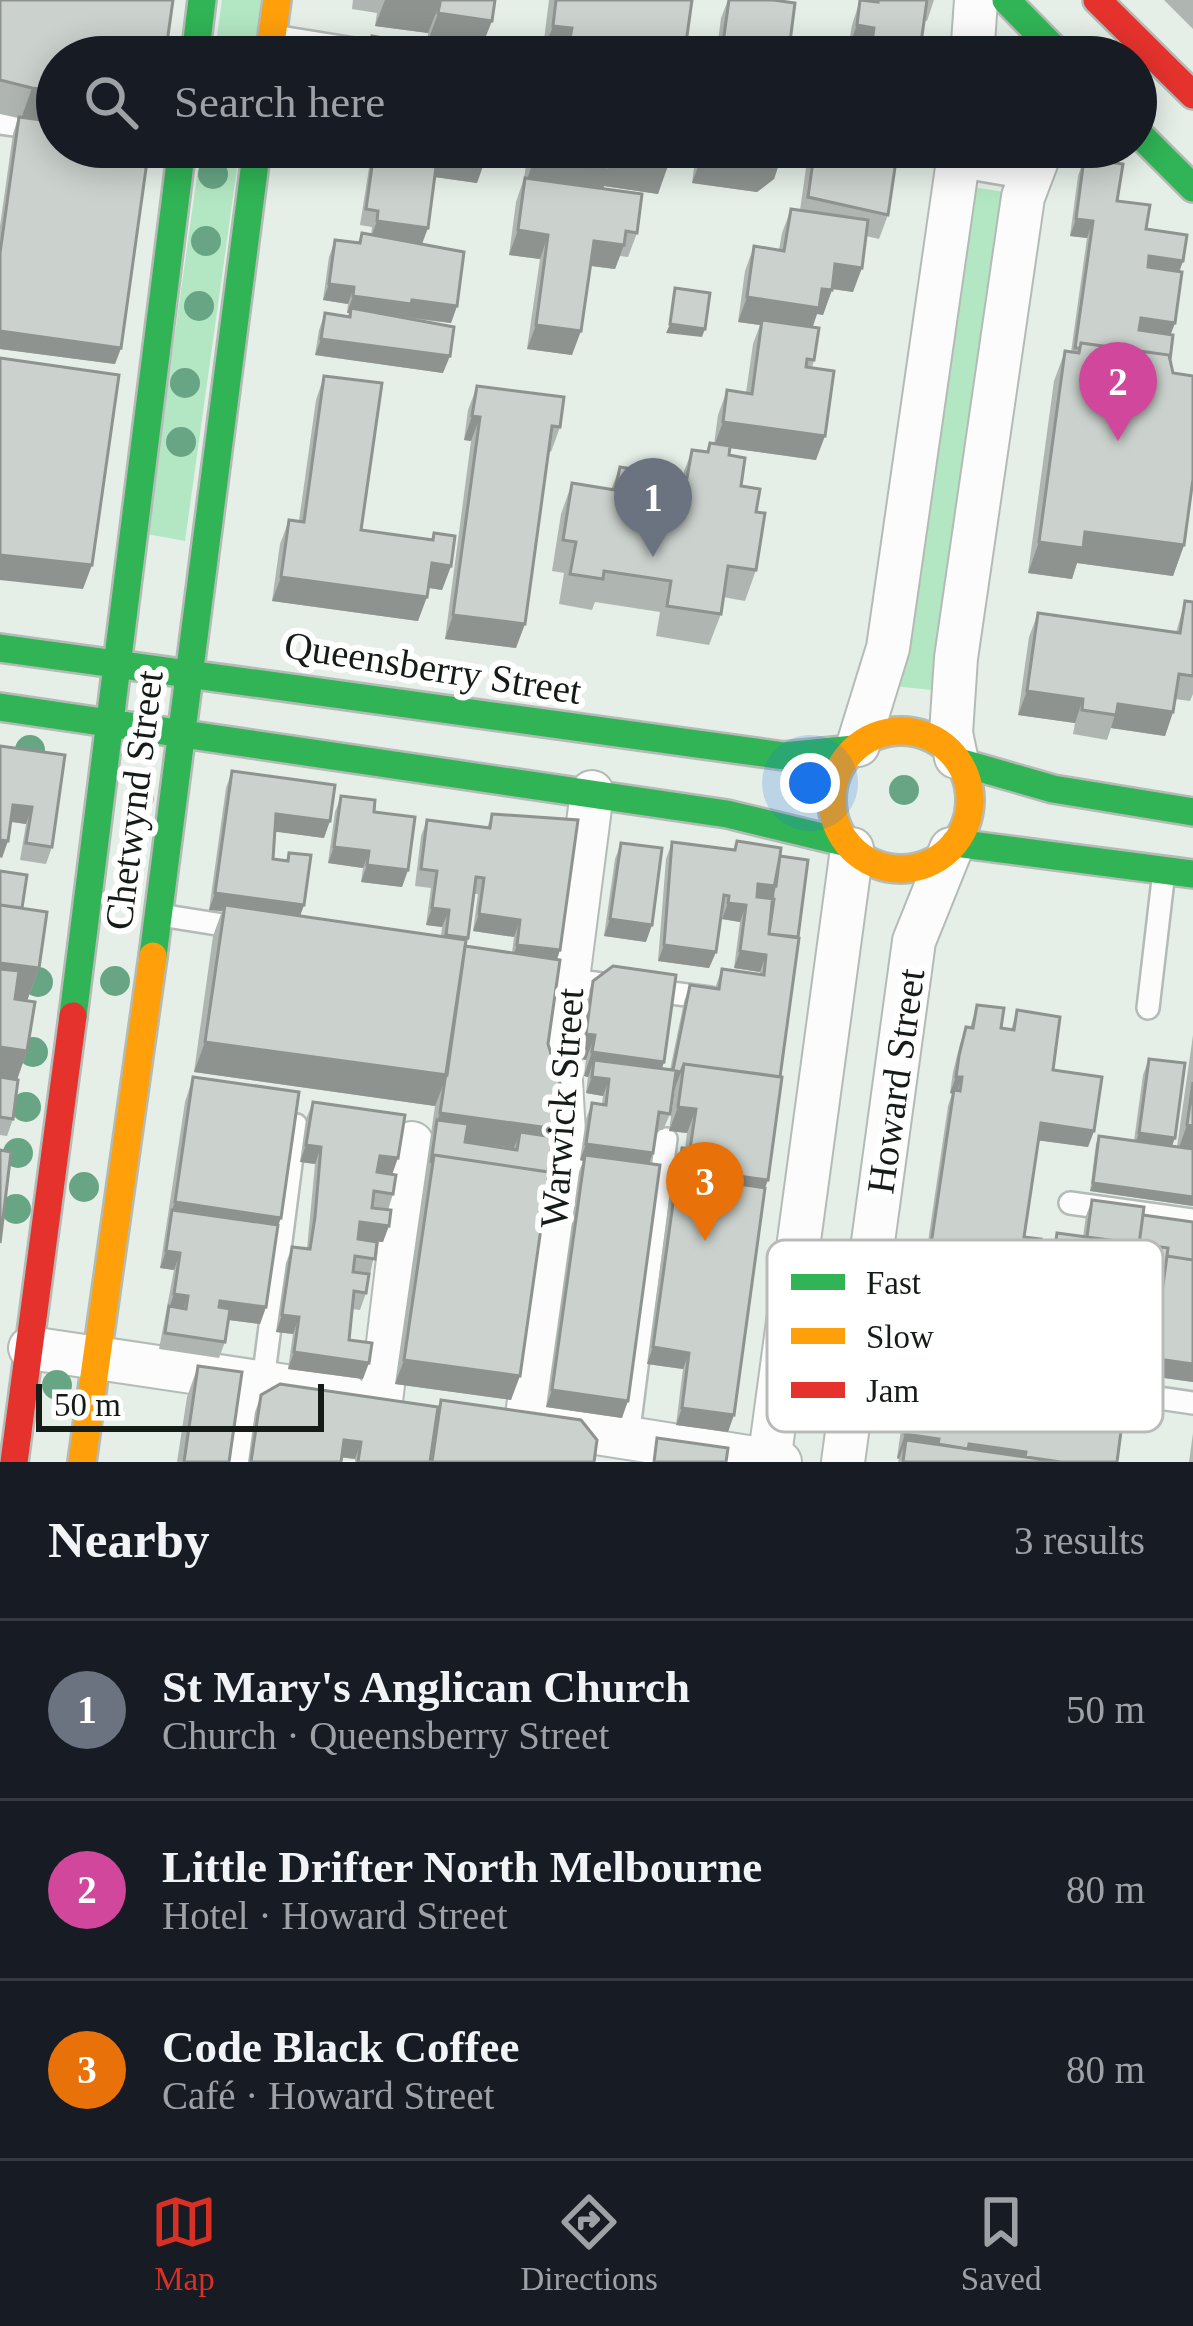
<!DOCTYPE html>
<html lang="en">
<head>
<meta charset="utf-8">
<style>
	:root { --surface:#171b24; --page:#242831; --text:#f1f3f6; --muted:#9ea1a6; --line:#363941; --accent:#d93025 }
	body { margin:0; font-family:Georgia,serif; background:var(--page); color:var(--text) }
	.scale { position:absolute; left:36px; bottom:30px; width:288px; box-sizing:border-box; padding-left:12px; border:6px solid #151c17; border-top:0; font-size:33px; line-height:42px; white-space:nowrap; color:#151c17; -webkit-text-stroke:9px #fff; paint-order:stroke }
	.you { position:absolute; left:810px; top:783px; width:42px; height:42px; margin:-30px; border:9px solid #fff; border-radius:50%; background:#1a73e8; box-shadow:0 0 0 18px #1a73e833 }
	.badge { display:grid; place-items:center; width:78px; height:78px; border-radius:50%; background:var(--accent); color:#fff; font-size:39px; font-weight:700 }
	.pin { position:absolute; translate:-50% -99px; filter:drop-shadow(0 3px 6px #0008) }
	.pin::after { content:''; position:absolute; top:63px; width:42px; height:36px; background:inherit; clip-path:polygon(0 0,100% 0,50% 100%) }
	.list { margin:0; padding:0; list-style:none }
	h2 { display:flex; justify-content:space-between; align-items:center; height:156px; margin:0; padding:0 48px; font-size:51px }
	h2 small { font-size:39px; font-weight:400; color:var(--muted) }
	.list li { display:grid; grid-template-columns:78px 1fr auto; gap:36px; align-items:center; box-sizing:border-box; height:180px; padding:0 48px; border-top:3px solid var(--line) }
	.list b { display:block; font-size:45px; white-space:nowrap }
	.list p { margin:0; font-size:39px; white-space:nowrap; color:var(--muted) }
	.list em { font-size:39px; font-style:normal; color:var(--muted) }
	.icon { flex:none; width:66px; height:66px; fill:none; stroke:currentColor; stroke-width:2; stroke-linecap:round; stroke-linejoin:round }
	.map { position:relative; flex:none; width:1193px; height:1462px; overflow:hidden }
	.search { position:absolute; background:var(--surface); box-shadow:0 6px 30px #0003; left:36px; right:36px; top:36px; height:132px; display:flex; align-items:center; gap:30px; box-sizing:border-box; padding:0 42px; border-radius:66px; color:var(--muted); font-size:45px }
	.sheet { height:696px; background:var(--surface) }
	nav { display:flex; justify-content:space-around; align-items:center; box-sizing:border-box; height:168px; border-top:3px solid var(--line); background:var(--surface); font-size:33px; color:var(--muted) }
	nav a { display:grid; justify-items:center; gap:6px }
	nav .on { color:var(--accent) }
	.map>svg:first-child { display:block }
</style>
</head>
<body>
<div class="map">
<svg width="1193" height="1462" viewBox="0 0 1193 1462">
	<rect width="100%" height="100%" fill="#e5eee7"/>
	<path fill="#b3e6c2" d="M222,0h39l-8,57h-39z
		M201,147h39l-55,394 -38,-7z
		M965,186l46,7 -69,498 -49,-5z"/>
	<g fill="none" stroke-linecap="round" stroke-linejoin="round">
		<g stroke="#b4bbb6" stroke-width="26">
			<path id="lane" d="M274,36l130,21
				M0,123l57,8
				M957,166l70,12
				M160,915l82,13
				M563,979l147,19
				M1148,1008l16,-137
				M1070,1203l123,17
				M858,1351l168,27
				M1026,1378l16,-113
				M263,1381l33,-256
				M1063,1384l130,19
				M628,1437l38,-298
				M240,1462l11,-83"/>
		</g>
		<g stroke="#b4bbb6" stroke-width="46">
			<path id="street" d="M972,57l4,-57
				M858,745l30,-97 72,-501
				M956,757l-5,-24 5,-75 67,-461 19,-50
				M788,1334l71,9
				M30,1348l316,47
				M381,1401l31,-258
				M526,1422l39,-273 -6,-100 33,-257
				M533,1423l247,39
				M769,1462l83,-613
				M843,1462l71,-521 37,-92"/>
		</g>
		<g stroke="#b4bbb6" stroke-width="32">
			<path id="fast" d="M1006,0l56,57
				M195,57l7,-57
				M1136,131l57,57
				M0,648l784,108 70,-7
				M0,707l727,107 120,29
				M959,762l94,27 140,23
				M955,843l238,31
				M153,956l104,-809
				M73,1016l109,-869"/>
		</g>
		<g stroke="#b4bbb6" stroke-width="32">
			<path id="slow" d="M269,57l8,-57
				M832 800a69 69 0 1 1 138 0a69 69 0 1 1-138 0Z
				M82,1462l71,-506"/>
		</g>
		<g stroke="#b4bbb6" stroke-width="32">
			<path id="jam" d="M1097,0l96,95
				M14,1462l59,-446"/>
		</g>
		<use href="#lane" stroke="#fbfcfb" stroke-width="21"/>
		<use href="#street" stroke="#fbfcfb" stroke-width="42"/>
		<use href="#fast" stroke="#30b455" stroke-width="27"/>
		<use href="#slow" stroke="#ff9f0a" stroke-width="27"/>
		<use href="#jam" stroke="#e5322d" stroke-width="27"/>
	</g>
	<g fill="#67a585">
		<circle cx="213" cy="174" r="15"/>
		<circle cx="206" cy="241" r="15"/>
		<circle cx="199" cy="306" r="15"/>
		<circle cx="185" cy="383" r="15"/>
		<circle cx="181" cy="442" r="15"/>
		<circle cx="30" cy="750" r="15"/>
		<circle cx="904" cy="790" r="15"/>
		<circle cx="139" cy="797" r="15"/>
		<circle cx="115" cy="981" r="15"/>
		<circle cx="38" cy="982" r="15"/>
		<circle cx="33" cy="1052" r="15"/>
		<circle cx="26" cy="1107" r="15"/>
		<circle cx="18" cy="1153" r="15"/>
		<circle cx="84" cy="1187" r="15"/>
		<circle cx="16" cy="1209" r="15"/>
		<circle cx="57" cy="1385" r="15"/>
	</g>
	<path fill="#afb5b0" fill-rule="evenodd" d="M0,0l57,57 64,291 -6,16 -115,-15v-123l13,-92 5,-16 -18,-4z
		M353,0h142l-15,51 -53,-7 1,-11 -53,-7 2,-13 -25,-4z
		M549,0h143l-8,57 -142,-1z
		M728,0h45l15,57h-72l5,-39z
		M860,0h74l-7,21 -3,-1 -5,37 -54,-1 1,-4 -18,-3 4,-24z
		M1164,0h29v29z
		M343,147h144l-10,36 -42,-6 -13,67 35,62 -6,17 -45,-5 37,55 -128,-18 4,-25 6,-17 23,4 1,-4h-2l1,-9 -25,-4 6,-43 6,-17 23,3 4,-10 9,2 1,-8 -12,-2 9,-57 -29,-4z
		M529,147h142l-13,47 -54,-8 -1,3 34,44 -9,24 -8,-1 -5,13 -25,-3 -18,89 -45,-6 13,-90 -31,-4 7,-53 8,-24z
		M690,147h94l-10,32 -17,13 -65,-9 2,-15 -7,-1z
		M809,147h89l-10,68 -9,24 -13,-3 -13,56 -21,-3 -9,26 -6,-1 -5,13 2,33 -2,8 4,92 -86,-12 -1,7 12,31 15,26v58l-11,31 -22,-4 -2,17 -12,31 -53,-9 4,-24 -65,-10 -3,8 -33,-6 5,-31 -12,-2 9,-57 11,-31 39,7 9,-23 62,10 10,-27 14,2 4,-9 4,1 4,-29 9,-25 19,3 7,-49 7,-19 -22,-3 7,-51 9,-25 25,4 3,-17 9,-24 9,1z
		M1084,159l33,42 66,60 -4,11 -4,51 -5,11v26l14,185 -11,31 -96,-13 -5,16 -44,-6 26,-192 11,-30 6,1 16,-114 -17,-2 8,-60z
		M324,376l37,154 70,9 3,-6 17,33 -9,24 -14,-2 -10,33 -146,-20 8,-57 9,-24 10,1 17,-121z
		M477,386l83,41 -9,25 -2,-1 -33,197 -71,-9 26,-198 -7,-1 4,-30z
		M1185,601l8,1v92l-3,7 -15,-2 -2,13 -8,24 -54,-8 -4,12 -34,-6 2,-11 -57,-8 11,-78 9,-24 138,20z
		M0,746l52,101 -6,17 -26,-4 6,-36 -16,-2 -8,36 -2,-1z
		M232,771l92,67 -50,-7 -1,28 13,2 3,-8 15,52 -4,11 141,20 1,-9 -16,-2 5,-37 -16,-2 6,-50 6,-16 60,8 5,-14 68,136 -3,10 -9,84 5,93 -42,263 -116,-16 40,-278 -241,-34 19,-136 9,-25 -13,-1 17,-122zM474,894h4l-5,37 41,6 -2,16 -47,-7z
		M341,796l33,16 34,58 -6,17 -41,-5 2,-14 -35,-5 7,-51z
		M737,841l44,7 -16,340 -37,244 -52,-7 7,-56 -36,-5 26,-192 9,-24 3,1 2,-16 -18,-2 6,-43h-2l-3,26 -7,16 -6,-1 -8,35 -27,254 -76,-11 33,-235 4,-11 -3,-1 6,-41 6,-16 10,1 1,-8 -17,-3 2,-16 -4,-1 2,-16 -9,-2 7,-53 9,-24 71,81 -2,7 8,1 14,-68 6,-17 25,3 7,-19 38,5v-2l-26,-4 6,-46 -18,-3 1,-7h-2l-5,40 -7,16 -51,-7 8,-102 6,-17 62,8z
		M621,843l25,99 -42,-6 11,-77z
		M0,871l22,37 17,60 -12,33v50l-10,29 -4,39 -6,17 -7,-1z
		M977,1005l24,23 10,2 6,-20 36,60 41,61 -6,16 -50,-7 -14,97 4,99 -9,24 -106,-16 35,-238 4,-12 -2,-1 3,-21 7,-28 6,-17 4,1z
		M1193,1035v171l-103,-15 6,-47 3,-8 35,5 9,-66 6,-16 23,87 5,1z
		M193,1077l85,148 -12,82 -6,17 -32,-4 -3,22 -6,16 -60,-9 15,-79 -14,-2 25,-166z
		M313,1102l80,72v20l-5,16 -5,32h-6l-11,51 -6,17 -8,-1 -3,31 14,39 -75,-10 5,-35 -17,-2 10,-69 6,-16 15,2 8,-85 -15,-2 6,-43z
		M1092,1200l51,15 50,7v160l-159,-22 14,-103 9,-24 26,4 3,-21z
		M1004,1360l84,51 29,51h-219l1,-3 -2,-1 9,-65 8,-24 83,12z
		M198,1366l31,96h-52l10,-65z
		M261,1395l177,12 3,-7 153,62h-239v-3l-14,-2v5h-93l7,-50z
		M1193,1433v29h-4z"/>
	<path fill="#8e9390" d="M385,0h33l22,3 -12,30 -53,-7z
		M438,13l54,8 -12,30 -53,-7z
		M857,25l17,3 -8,24 -18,-3z
		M553,26l19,2 -10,29 -11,-22 -8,22 -1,-1z
		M32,88l25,3v32l-36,-4z
		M347,147h54l85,11 -9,25 -106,-15 2,-9 -4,9 -29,-4z
		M695,147h7l-8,21 -7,-1z
		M612,155l57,8 -11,31 -54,-8 -6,15 -75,-11 11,-30z
		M782,155l-8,24 -17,13 -65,-9 9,-24z
		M1076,219l17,2 -6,17 -17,-2z
		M377,221l51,7 -6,16 -51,-7z
		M518,230l30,5 -8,24 -31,-4z
		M594,241l30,4 -9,24 -30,-4z
		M1149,256l34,5 -6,17 -34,-5z
		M835,264l27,4 -9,24 -27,-4z
		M329,284l25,3 -6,17 -25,-4z
		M822,289l10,1 -9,25 -6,-1 -6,18 -49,-12 -2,5 -22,-3 9,-25z
		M353,296l59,4 45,6 -6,17 -44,-6 -2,4 -54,-13 -2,5h-2z
		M1141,318l34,5 -6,16 -34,-4z
		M670,324l35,5 -3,8 -36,-4z
		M536,325l45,6 -9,24 -45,-6z
		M0,331l121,17 -6,16 -115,-15z
		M321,339l129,17 -7,17 -128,-18z
		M472,416l8,1 -9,24 -7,-1z
		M723,422l102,14 -9,24 -102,-14z
		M1085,532l99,13 -11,31 -96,-13 -5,16 -44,-6 11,-31z
		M0,555l92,10 -9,24 -83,-9z
		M432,563l19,3 -9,24 -19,-3z
		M281,577l146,20 -9,24 -146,-20z
		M453,615l72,9 -9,24 -71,-9z
		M1027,691l56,8 -8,24 -57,-8z
		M1118,704l55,8 -8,24 -54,-8z
		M13,805l19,2 -6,17 -19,-3z
		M276,814l54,7 -6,17 -54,-7z
		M0,840l8,1 -6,17 -2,-1z
		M334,847l35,4 -6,17 -35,-5z
		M367,865l41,5 -6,17 -41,-5z
		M758,884l18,2 -6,17 -18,-3z
		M215,893l89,12 -6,16 -73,-16 -3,6 -13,-1z
		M728,903l18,2 -6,17 -18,-3z
		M432,908l17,2 -7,17 -16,-2z
		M479,914l41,6 -6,17 -41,-6z
		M610,919l42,6 -6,17 -42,-6z
		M517,945l43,5 -6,17 -43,-6z
		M664,945l52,7 -7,16 -51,-7z
		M740,951l26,4 -6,17 -26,-4z
		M0,963l39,5 -15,41 -24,-3z
		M586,1034l9,1 -9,25 -9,-2z
		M205,1042l242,33 -12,31 -241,-34z
		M0,1047l27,4 -14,40 -13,-1z
		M592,1052l72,10 -9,24 -46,-7 -6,17 -17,-3 6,-16 2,-17 -6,17 -4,-1z
		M676,1071l5,1 -6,16h-5z
		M956,1077h6l-6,17 -6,-1z
		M678,1107l18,2 -9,24 -18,-2z
		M440,1113l116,16 -9,24 -27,-21 -6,16 -80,-11 3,-17 -6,17z
		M1041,1123l53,8 -6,16 -53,-7z
		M1187,1125l6,1v32l-17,-2z
		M1139,1133l36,5 -6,16 -36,-5z
		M586,1144l67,9 -6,17 -62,-15 -2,6 -3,-1z
		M306,1145l15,2 -6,17 -15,-2z
		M380,1156l18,2 -6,17 -18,-3z
		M679,1168l89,12 -9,24 -82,-29z
		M1093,1183l100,14v9l-103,-15z
		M175,1202l106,16 -9,24 -100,-32z
		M360,1222l29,4 -6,16 -29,-3z
		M166,1251l14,2 -6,17 -14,-2z
		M174,1294l14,2 -6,17 -14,-2z
		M220,1301l46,6 -6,17 -46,-6z
		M282,1315l17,2 -6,17 -17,-2z
		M1042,1336l112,15 39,13v18l-159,-22z
		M653,1347l36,6 -6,16 -36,-5z
		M294,1352l75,11 -6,16 -75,-10z
		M404,1360l116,16 -9,24 -116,-16z
		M552,1390l76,11 -6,17 -76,-11z
		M682,1408l52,7 -6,17 -52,-7z
		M905,1434l34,5 -9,23 -24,-22 -7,19 -2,-1z
		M344,1440l17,2 -6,17 -17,-2z
		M969,1444l57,8 -4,10h-89z"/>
	<path fill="#cbd2cd" stroke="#8e9390" stroke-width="3" d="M0,0h173l-8,57h-108v34l-25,-3 -32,-8z
		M418,0h77l-3,21 -54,-8 2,-10z
		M556,0h136l-8,57h-136l3,-22 19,3 2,-10 -19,-2z
		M729,0h44l22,3 -7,54h-67z
		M860,0l18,2v-2h49l-8,57h-66v-3l17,2 4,-28 -17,-3z
		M372,36l120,21h-141l2,-18 19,2z
		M19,117l38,5v25h92l-28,201 -121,-17v-78z
		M401,147h86l-1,11z
		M536,147h135l-2,16 -57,-8 -3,15 -75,-10z
		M703,147h81l-2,8 -16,13 -65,-9z
		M815,147h83l-10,68 -80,-18z
		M373,159l63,8 -8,61 -51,-7 1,-10 -12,-2z
		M1084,159l39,5 -6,37 33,4 -4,24 41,6 -4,26 -34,-5 -1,11 34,5 -7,51 -34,-5 -2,12 34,5 -3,25 -1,-5 -88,-12 -1,5h-5l18,-127 -17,-2z
		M525,178l117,16 -5,39 -11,-2 -2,14 -30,-4 -13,90 -45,-6 12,-90 -30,-5z
		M791,209l77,11 -6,48 -27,-4 -3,26 -10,-1 -3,19 -72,-11 7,-51 30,5z
		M362,233l102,19 -7,54 -45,-6 -1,4 -58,-8 1,-9 -25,-3 6,-44 25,3z
		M675,288l35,5 -5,36 -35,-5z
		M351,308l103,19 -4,29 -129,-17 4,-26 25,4z
		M762,320l57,8 -5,32 -7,-1 -1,8 28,4 -9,65 -102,-14 4,-32 25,4z
		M1081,343l88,12 4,18 20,3v103l-9,66 -99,-13 -2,16 -44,-6 26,-191 14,2z
		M0,358l119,17 -27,190 -92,-10z
		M324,376l58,7 -21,147 72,10 1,-7 21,3 -4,30 -19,-3 -5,34 -146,-20 8,-57 15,2z
		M477,386l87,11 -4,30 -8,-1 -27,198 -72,-9 27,-198 -8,-1z
		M710,443l20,3 -1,9 16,3 -4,28 19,3 -4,23 9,1 -9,57 -28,-4 -7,48 -54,-8 4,-25 -67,-10 -1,8 -33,-5 6,-32 -13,-2 9,-57 43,7 5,-23 67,11 5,-28 16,2z
		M1185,601l8,1v74l-14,-2 -6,38 -55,-8 -2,11 -34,-5 1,-11 -56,-8 11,-78 142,20z
		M0,746l65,9 -13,92 -26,-4 6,-36 -19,-2 -5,36 -8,-1z
		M232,771l103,14 -5,36 -54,-7 -3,45 15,2 1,-8 22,2 -7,50 -89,-12z
		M341,796l34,4 -1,12 41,5 -7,53 -41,-5 2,-14 -35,-4z
		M492,814l86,6 -18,130 -43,-5 3,-25 -41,-6 5,-36 -8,-1 -8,61 -22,-3 3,-25 -17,-2 5,-37 -16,-2 6,-49 63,8z
		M737,841l44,7 -5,38 -18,-2 -1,13 17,2 -5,35 30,4 -19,139 -96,-13 -3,8 -5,-1 -6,43 -11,-2 -6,41 -67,-9 6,-41 14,2 3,-26 -17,-2 2,-17 79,10 17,-85 29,4 3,-20 42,6 2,-20 -26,-4 6,-46 -18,-2 1,-7 -5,-1 -8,57 -52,-7 8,-103 63,8z
		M621,843l41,5 -10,77 -42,-6z
		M780,856l28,4 -10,77 -29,-3 4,-41z
		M0,871l27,4 -5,33 -22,-3z
		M0,905l47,7 -8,56 -39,-5z
		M225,905l241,35 -19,135 -242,-33z
		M465,946l95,14 -12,84 14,46 -6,39 -116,-16z
		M613,966l63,9 -12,87 -72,-10 3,-17 -9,-1 7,-53z
		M0,969l19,2 -4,28 20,3 -8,49 -27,-4z
		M977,1005l27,3 -3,20 13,2 3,-20 43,7 -7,53 49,7 -8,54 -53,-8 -17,114 17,2 -5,33 -105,-15 -3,8 26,-176 6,2 2,-14h-6l3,-21 7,-29 7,1z
		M1149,1059l36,4 -10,75 -36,-5z
		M684,1064l98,13 -14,103 -89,-12 3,-20 8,1 6,-40 -18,-2z
		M0,1077l18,3 -5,39 -13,-2z
		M193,1077l106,15 -18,126 -106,-16z
		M1193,1082v44l-6,-1z
		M313,1102l92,13 -7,43 -18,-2 -3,16 19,3 -3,19 -19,-3 -2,17 19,2 -2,16 -29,-4 -2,17 19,3 -2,17 -20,-3 -2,16 16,2 -3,19 -12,-2 -5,49 23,3 -3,20 -75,-11 5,-35 -17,-2 10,-68 18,2 5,-32 6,-70 -15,-2z
		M437,1120l31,4 -3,18 52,8 3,-18 33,5 -5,35 -114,-17 -3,8z
		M1099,1136l94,13v48l-100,-14z
		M0,1150l11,2 -11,91z
		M434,1155l115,17 -29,204 -116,-16z
		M585,1155l75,10 -32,236 -76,-11z
		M677,1175l88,13 -31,227 -52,-7 7,-55 -36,-6z
		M1092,1200l52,7 -5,37 -52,-7z
		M172,1210l106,15 -12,82 -46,-6 -1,6 11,2 -5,33 -60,-9 4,-27 17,3 2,-13 -14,-2 6,-41 -14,-2z
		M1143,1215l50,7v38l-26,-4 1,-8 -29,-4z
		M1057,1233l111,15 -14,103 -112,-15z
		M1167,1256l26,4v104l-42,-6 3,-7z
		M1004,1360l90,13 -6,38 35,5 -6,46h-56l-36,-5 1,-5 -57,-8 -1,5 -30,-5 1,-5 -34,-5 9,-65 87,12z
		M198,1366l44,6 -13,90h-45z
		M280,1384l158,23 -8,55h-72l3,-20 -17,-2 -3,22h-90l10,-67z
		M441,1400l140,20 16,20 -3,22h-162z
		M657,1438l71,10 -2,14h-72z
		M906,1440l155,22h-158z"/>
	<g text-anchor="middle" stroke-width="12" stroke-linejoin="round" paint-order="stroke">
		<g font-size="39" fill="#151c17" stroke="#fff">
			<text transform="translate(433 667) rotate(9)" y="14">Queensberry Street</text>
			<text transform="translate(133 800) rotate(-83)" y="14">Chetwynd Street</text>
			<text transform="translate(895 1081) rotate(-82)" y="14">Howard Street</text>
			<text transform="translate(561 1108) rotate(-86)" y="14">Warwick Street</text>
		</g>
	</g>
	<rect x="767" y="1240" width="396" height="192" rx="18" fill="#fff" stroke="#b9bbb9" stroke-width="3"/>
	<rect x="791" y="1274" width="54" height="16" fill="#30b455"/>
	<rect x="791" y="1328" width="54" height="16" fill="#ff9f0a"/>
	<rect x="791" y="1382" width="54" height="16" fill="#e5322d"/>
	<g font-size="33" fill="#151c17">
		<text x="866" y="1294">Fast</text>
		<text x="866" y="1348">Slow</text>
		<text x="866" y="1402">Jam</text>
	</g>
</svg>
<div class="scale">50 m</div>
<div class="you"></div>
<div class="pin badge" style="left:653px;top:557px;background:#6b7280">1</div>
<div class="pin badge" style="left:1118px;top:441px;background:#d1479c">2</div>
<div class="pin badge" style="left:705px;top:1241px;background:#e8710a">3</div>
<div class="search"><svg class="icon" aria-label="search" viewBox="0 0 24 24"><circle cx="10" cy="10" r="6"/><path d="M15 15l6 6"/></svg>Search here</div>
</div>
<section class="sheet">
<h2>Nearby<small>3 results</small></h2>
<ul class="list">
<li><span class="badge" style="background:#6b7280">1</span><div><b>St Mary's Anglican Church</b><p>Church · Queensberry Street</p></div><em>50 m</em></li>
<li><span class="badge" style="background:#d1479c">2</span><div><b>Little Drifter North Melbourne</b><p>Hotel · Howard Street</p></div><em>80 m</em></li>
<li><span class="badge" style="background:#e8710a">3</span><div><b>Code Black Coffee</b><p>Café · Howard Street</p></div><em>80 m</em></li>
</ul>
</section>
<nav>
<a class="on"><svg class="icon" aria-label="map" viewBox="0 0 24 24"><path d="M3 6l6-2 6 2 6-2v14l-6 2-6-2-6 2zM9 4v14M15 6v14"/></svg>Map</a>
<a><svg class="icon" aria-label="directions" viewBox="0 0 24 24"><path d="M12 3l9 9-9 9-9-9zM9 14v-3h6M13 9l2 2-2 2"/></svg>Directions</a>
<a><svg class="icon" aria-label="saved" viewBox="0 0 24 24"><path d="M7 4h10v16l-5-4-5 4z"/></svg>Saved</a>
</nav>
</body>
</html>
